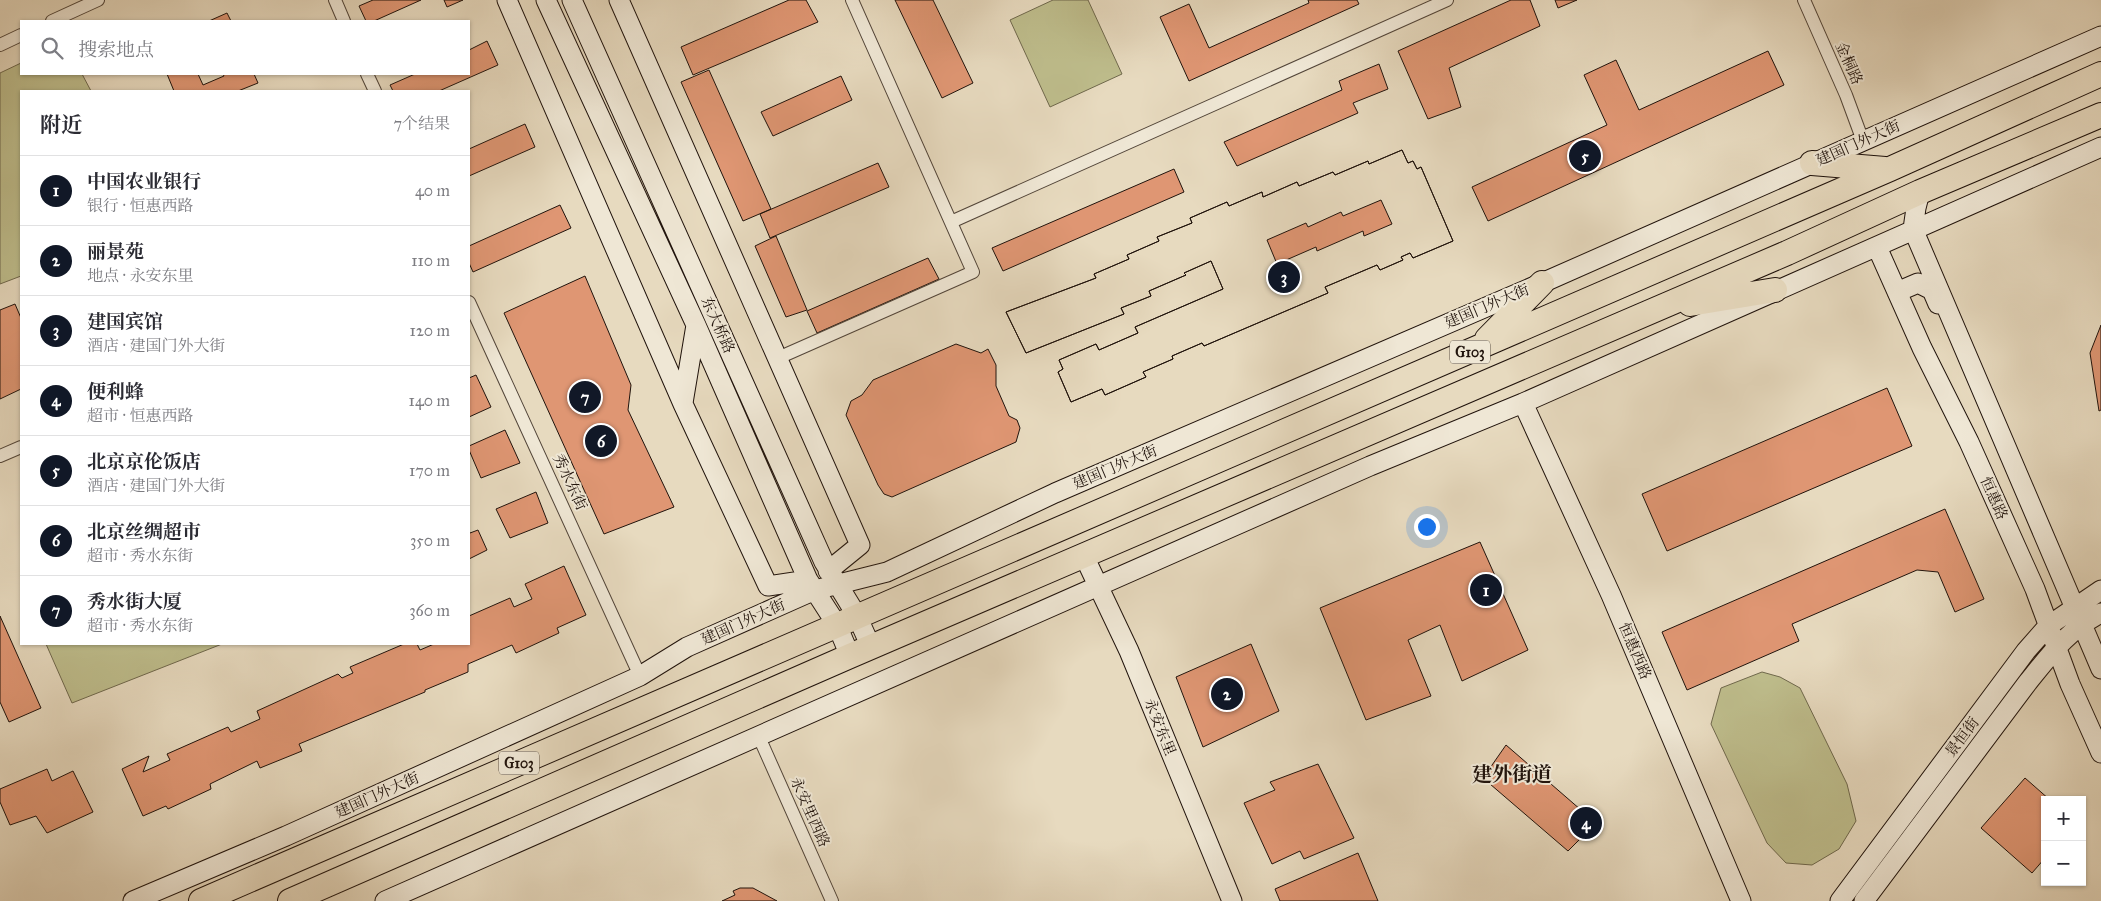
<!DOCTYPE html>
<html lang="zh">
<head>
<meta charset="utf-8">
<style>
	:root { --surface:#fff; --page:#f7f7f7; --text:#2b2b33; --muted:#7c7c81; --line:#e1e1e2; --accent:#111827 }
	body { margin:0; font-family:"IM FELL Great Primer","Noto Serif SC",serif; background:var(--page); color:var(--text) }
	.controls { position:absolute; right:15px; bottom:15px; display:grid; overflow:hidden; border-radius:0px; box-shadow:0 1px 4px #0004 }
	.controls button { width:45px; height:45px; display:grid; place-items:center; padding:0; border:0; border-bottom:1px solid var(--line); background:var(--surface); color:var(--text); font:25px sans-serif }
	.you { position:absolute; left:1426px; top:526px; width:18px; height:18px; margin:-12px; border:4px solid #fff; border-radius:50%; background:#1a73e8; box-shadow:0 0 0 8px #1a73e833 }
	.badge { display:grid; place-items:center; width:32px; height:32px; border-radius:50%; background:var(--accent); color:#fff; font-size:16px; font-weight:700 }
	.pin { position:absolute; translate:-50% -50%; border:2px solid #fff; box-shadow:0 1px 5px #0006 }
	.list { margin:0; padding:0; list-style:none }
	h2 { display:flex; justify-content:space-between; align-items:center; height:65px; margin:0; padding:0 20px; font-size:21px }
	h2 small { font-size:16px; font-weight:400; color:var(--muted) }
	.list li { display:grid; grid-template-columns:32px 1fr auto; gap:15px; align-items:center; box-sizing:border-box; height:70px; padding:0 20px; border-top:1px solid var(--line) }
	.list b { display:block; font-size:19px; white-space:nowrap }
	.list p { margin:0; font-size:16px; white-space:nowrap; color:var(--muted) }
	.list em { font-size:16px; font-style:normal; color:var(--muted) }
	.icon { flex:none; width:28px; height:28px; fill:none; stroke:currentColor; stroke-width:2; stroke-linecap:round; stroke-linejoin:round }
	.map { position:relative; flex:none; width:2101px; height:901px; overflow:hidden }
	.search { position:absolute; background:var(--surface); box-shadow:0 1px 4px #0004; left:20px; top:20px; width:450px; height:55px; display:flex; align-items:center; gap:12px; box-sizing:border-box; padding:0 18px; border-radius:0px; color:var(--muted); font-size:19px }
	.panel { position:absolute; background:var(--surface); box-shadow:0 1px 4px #0004; left:20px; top:90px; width:450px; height:555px; border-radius:0px }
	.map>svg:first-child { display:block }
</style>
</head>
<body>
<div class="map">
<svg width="2101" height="901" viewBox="0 0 2101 901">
	<rect width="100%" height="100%" fill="#e7dabf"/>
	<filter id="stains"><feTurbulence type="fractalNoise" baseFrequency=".004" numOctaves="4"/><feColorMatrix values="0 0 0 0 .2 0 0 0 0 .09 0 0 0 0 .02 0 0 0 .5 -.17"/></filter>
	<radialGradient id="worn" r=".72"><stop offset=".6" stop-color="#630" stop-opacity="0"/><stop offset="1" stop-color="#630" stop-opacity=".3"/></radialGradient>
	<path fill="#bebd8c" stroke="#6f684c" d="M1053,0h35l34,74 -72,33 -40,-87z
		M21,63v11h61l9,17h-70v185l-21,8v-211z
		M46,644h176l-150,59z
		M1762,672l18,5 20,11 47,96 9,37 -17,28 -27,16 -26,-2 -19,-20 -56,-119 10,-36z"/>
	<path fill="#df9673" stroke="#20130c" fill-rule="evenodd" d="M373,0h48l-47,21h-8l-7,-15z
		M444,0h19l-16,7z
		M789,0h17l12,22 -125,53 -12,-28z
		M895,0h38l40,83 -31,15z
		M1308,0h49l2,4 -170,77 -29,-64 29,-13 20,44 100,-45z
		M1511,0h19l10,26 -91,42 12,39 -33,12 -30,-68z
		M1555,0h22l-19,8z
		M227,13l4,8h-22z
		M487,41l11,24 -59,26h-46l-3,-6 25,-11h54v-24z
		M1768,51l16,34 -296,136 -16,-34 135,-62 -23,-50 32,-15 23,50z
		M1379,64l9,25 -35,14 5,10 -121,53 -13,-24 118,-52 -3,-9z
		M709,70l62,139 -28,12 -62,-139z
		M167,74h31l5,11 21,-9 -1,-2h31l4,9 -20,8h-64z
		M841,76l11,24 -79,36 -12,-24z
		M525,124l10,23 -66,29v-27z
		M1402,150l6,13 5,-2 4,8 4,-2 32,74 -40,17 -3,-5 -9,4 2,3 -23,10 -3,-5 -52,22 3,6 -124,53 -2,-3 -30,13 1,3 -30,13 3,5 -41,18 -3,-6 -31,13 -13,-30 5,-3 -4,-9 37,-16 3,6 39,-17 -3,-6 88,-38 -12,-28 -27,12 2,2 -37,16 2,5 -30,12 3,6 -98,39 -20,-41 90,-34 -2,-4 35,-15 -2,-4 32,-14 -2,-4 35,-14 -2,-5 37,-16 2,4 33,-14 1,5 34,-15 2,4 34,-14 2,3 33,-14 1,3zM1381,200l11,24 -28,12 -1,-5 -46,20 -1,-4 -39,17 -10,-24 39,-17 2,4 33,-15 2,4z
		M1402,150l6,13 5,-2 4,8 4,-2 32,74 -40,17 -3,-5 -9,4 2,3 -23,10 -3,-5 -52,22 3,6 -124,53 -2,-3 -30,13 1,3 -30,13 3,5 -41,18 -3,-6 -31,13 -13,-30 5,-3 -4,-9 37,-16 3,6 39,-17 -3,-6 88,-38 -12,-28 -27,12 2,2 -37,16 2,5 -30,12 3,6 -98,39 -20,-41 90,-34 -2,-4 35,-15 -2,-4 32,-14 -2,-4 35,-14 -2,-5 37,-16 2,4 33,-14 1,5 34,-15 2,4 34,-14 2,3 33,-14 1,3z
		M878,163l11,24 -119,51 -10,-24z
		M1174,169l10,23 -181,79 -11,-23z
		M560,205l11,23 -98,44 -4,-9v-17z
		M776,236l31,74 -21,7 -31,-71z
		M928,258l11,21 -122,54 -10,-22z
		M585,276l46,109 -3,25 46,97 -70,27 -100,-221z
		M15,304l6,14v71l-21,10v-89z
		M2101,325v85l-2,1 -9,-58z
		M956,344l25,9 7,-4 8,16v21l13,30 8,4 3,8 -4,14 -124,55 -8,-3 -6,-9 -32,-70 5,-14 11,-6 11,-15z
		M476,375l15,32 -22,10v-39z
		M1887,388l25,58 -245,105 -25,-57z
		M505,430l15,33 -39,15 -12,-28v-4z
		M536,492l12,31 -38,15 -14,-29z
		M1945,509l39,90 -29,13 -17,-40 -21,-2 -125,54 7,17 -112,49 -25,-58z
		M478,530l9,20 -18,9v-28l1,2z
		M1480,542l48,108 -66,31 -22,-56 -32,15 23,56 -65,24 -46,-112z
		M564,566l22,49 -29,13 2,5 -43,20 -4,-8 -44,19v8l-43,18v2l-126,52 3,7 -42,17 -3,-7 -47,23 1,5 -43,20 -2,-3 -23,10 -21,-47 27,-13 -6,16 27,-12 -3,-6 61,-27 3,5 29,-13 -3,-8 81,-37 4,4 11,-5 -3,-6 54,-23h13l3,6 14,-6h35v-28l41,-18 4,9 18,-8 -7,-15z
		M0,616l41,92 -32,14 -9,-20z
		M1251,644l28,67 -76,36 -27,-70z
		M1506,745l90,78 -28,28 -85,-73z
		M1318,764l36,74 -50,21 -4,-8 -28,13 -28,-61 31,-13 -5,-8z
		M47,769l5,12 21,-10 20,41 -46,21 -11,-17 -26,9 -10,-23v-13z
		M2025,778l25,22h-5v58l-13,15 -51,-45z
		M1358,853l20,48h-98l-5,-12z
		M740,888h13l24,13h-55l13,-6 -2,-4z"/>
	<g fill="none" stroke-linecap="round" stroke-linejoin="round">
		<g stroke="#524539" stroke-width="14">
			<path id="street" d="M335,0l9,21
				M1804,0l42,95 17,46
				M52,21l46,-21
				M0,45l21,-10
				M367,74l8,17
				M951,222l496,-222
				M469,302l171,374
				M778,358l195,-86 -121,-272
				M0,456l21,-9
				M759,737l73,164"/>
		</g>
		<g stroke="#20130c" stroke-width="21">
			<path id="secondary" d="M507,0l176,404 85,182 40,-6
				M546,0l150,325 112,255 29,45 13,31
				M572,0l252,562 33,54 14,31
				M619,0l241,545 -32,26
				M1920,192l-4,16 -3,21 188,440
				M1877,247l45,101 47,94 66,147 35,95 31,69
				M1897,292l21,-9 14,7 6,14
				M683,403l13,-78
				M1523,403l88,192 130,306
				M1084,556l45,95 103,250
				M133,901l153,-65 354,-160 47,-29 128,-57 72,-18 168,-79 487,-210 559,-247
				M385,901l985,-435 153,-63 578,-256
				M1840,901l186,-250 22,-25 53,-36
				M1864,901l164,-219c22,-27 41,-53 73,-69"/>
		</g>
		<g stroke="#20130c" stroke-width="26">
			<path id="highway" d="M1812,163l73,6
				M1690,304l85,-14
				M1487,339l55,-56
				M201,901l1689,-732 211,-95
				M290,901l560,-245 937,-403 133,-61 181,-77"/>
		</g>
		<use href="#street" stroke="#efe7d5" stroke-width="12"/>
		<use href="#secondary" stroke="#efe7d5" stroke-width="19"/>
		<use href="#highway" stroke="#e7dabf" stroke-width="24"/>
	</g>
	<g text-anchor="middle" stroke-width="4" stroke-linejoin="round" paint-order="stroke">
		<g fill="#efe7d5" stroke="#5e5348" stroke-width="1">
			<rect x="1450" y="340.5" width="40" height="23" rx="4"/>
			<rect x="499" y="751.5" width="40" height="23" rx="4"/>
		</g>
		<g font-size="14" font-weight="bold" fill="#20130c">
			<text x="1470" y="357">G103</text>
			<text x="519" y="768">G103</text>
		</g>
		<g font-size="15" fill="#20130c" stroke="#efe7d5">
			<text transform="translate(1849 63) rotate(66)" y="5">金桐路</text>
			<text transform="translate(1858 143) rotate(-24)" y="5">建国门外大街</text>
			<text transform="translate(1487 306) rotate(-23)" y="5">建国门外大街</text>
			<text transform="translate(718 325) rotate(66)" y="5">东大桥路</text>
			<text transform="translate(1115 467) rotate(-23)" y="5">建国门外大街</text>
			<text transform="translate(570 482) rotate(65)" y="5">秀水东街</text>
			<text transform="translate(1994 498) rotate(66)" y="5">恒惠路</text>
			<text transform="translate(743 622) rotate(-24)" y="5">建国门外大街</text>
			<text transform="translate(1635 651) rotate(67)" y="5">恒惠西路</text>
			<text transform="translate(1160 727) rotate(68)" y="5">永安东里</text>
			<text transform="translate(1962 737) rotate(-53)" y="5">景恒街</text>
			<text transform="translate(377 795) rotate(-24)" y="5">建国门外大街</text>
			<text transform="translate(810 812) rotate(66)" y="5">永安里西路</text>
		</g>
		<g font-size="20" font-weight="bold" fill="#20130c" stroke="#efe7d5">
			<text x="1512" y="781">建外街道</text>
		</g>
	</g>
	<rect width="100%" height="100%" filter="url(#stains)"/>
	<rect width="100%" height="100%" fill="url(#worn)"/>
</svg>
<div class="controls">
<button>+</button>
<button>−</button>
</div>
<div class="you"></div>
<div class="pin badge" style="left:1486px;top:590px">1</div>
<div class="pin badge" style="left:1227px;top:694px">2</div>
<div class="pin badge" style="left:1284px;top:277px">3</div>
<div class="pin badge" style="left:1586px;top:823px">4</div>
<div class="pin badge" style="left:1585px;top:156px">5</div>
<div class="pin badge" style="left:601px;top:441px">6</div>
<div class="pin badge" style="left:585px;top:397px">7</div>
<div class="search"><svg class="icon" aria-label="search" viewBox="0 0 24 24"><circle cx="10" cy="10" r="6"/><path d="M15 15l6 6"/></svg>搜索地点</div>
<section class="panel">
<h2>附近<small>7个结果</small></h2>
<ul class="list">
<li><span class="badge">1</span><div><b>中国农业银行</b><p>银行 · 恒惠西路</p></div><em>40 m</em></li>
<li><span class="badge">2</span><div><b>丽景苑</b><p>地点 · 永安东里</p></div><em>110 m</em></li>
<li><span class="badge">3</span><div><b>建国宾馆</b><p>酒店 · 建国门外大街</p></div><em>120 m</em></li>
<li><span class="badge">4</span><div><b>便利蜂</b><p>超市 · 恒惠西路</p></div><em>140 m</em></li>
<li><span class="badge">5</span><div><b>北京京伦饭店</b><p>酒店 · 建国门外大街</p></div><em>170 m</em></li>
<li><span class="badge">6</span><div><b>北京丝绸超市</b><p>超市 · 秀水东街</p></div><em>350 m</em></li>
<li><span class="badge">7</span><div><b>秀水街大厦</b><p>超市 · 秀水东街</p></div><em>360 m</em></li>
</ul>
</section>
</div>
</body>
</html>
